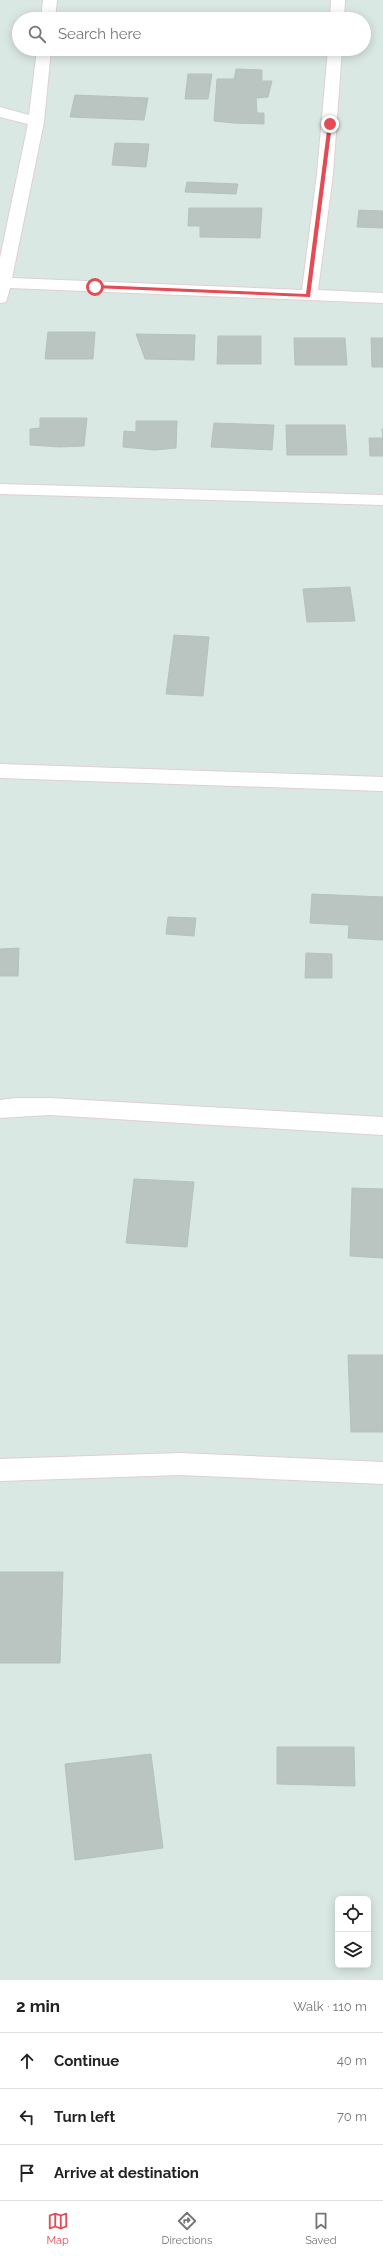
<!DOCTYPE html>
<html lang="en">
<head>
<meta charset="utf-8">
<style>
	:root { --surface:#fff; --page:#f6f6f6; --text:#222; --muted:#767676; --line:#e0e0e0; --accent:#e44b54 }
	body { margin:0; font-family:Raleway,sans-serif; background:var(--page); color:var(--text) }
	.controls { position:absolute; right:12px; bottom:12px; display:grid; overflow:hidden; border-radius:6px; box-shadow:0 2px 10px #0003 }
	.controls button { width:36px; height:36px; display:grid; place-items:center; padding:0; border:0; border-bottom:1px solid var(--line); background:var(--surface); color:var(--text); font:20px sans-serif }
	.stop { position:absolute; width:12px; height:12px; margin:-9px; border:3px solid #e44b54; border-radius:50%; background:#fff }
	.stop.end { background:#e44b54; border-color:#fff; box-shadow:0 1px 4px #0008 }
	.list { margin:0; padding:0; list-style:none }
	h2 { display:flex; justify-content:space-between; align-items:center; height:52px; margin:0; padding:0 16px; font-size:17px }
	h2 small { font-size:13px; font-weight:400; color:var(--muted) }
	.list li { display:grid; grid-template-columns:26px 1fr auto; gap:12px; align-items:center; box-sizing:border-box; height:56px; padding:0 16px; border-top:1px solid var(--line) }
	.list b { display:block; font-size:15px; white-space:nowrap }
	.list em { font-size:13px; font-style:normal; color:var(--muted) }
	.icon { flex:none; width:22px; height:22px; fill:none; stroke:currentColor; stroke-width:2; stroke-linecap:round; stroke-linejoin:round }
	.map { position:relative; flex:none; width:383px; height:1980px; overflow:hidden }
	.search { position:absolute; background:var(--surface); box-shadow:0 2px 10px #0003; left:12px; right:12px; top:12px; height:44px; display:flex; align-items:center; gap:10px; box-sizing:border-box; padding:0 14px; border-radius:22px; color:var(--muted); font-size:15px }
	.sheet { height:220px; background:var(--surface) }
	nav { display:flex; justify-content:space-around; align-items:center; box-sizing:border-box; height:56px; border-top:1px solid var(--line); background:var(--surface); font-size:11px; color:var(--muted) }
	nav a { display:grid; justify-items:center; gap:2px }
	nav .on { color:var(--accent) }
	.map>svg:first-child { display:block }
</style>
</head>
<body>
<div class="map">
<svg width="383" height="1980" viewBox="0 0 383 1980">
	<rect width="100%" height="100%" fill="#dae8e4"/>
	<path fill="#bac4c1" stroke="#b4c3c0" d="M236,69l26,1v11h10l-4,16 -12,1 1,15h7v11l-31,-1 -19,-2 3,-42h17z
		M188,74h24l-4,25h-23z
		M75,95l73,3 -4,22 -74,-3z
		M115,143l34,1 -3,23 -34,-2z
		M187,182l51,2 -2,10 -51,-2z
		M189,208h73l-2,30 -60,-1v-11h-12z
		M359,210l24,1v17l-26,-1z
		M48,332h47l-2,27h-48z
		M136,334l59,1 -1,25 -49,-1z
		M218,336h43v28h-44z
		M294,338h51l2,27h-52z
		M371,338h12v29h-11z
		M40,418h47l-3,28 -24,1 -30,-2v-16l10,-1z
		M136,421h41l-1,27 -21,2 -32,-3 1,-16 12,1z
		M214,423l60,2 -2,25 -61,-3z
		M286,425h59l2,30h-60z
		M382,429h1v27h-13l-1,-18h14z
		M350,587l5,34 -48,1 -4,-33z
		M174,635l35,2 -6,59 -37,-2z
		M312,894l71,3v43l-35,-2 1,-13 -39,-2z
		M168,917l28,1 -2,18 -28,-2z
		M19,948l-1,28h-18v-27z
		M306,953l26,1v24h-27z
		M134,1179l60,3 -7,65 -61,-4z
		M352,1188l31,1v69l-33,-2z
		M348,1355h35v77h-32z
		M0,1572h63l-3,91h-60z
		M277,1747h77l1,39 -78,-2z
		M151,1754l12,94 -88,12 -10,-96z"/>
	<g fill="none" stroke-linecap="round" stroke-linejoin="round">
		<g stroke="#dfd0d1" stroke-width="2">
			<path id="minor" d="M43,0h14l-2,19h-14z
				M331,0h14l-1,19h-14z
				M37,49h14l-7,73 -32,156 290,12 15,-116 11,-125h14l-9,125 -15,116 65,3v10l-373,-15 -4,14 -6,1v-45l28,-134 -28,-7v-10l29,8z
				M0,484l383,11v10l-383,-11z
				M0,764l383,13v14l-383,-13z
				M16,1098h33l334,19v18l-334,-20 -49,3v-18z
				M180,1453l203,9v22l-203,-9 -180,6v-22z"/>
		</g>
		<use href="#minor" fill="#fff" fill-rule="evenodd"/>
	</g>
	<path fill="#e44b54" d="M328,123l4,1 -22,173 -217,-9 2,-3 211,9z"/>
</svg>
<div class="controls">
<button><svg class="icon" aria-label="locate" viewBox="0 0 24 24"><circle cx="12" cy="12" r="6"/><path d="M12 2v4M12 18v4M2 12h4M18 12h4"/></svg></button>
<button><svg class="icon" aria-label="layers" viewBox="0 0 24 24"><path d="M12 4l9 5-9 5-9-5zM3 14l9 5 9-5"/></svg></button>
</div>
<div class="stop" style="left:95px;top:287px"></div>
<div class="stop end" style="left:330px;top:124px"></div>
<div class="search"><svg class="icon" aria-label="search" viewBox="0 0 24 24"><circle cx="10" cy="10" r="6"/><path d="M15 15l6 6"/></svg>Search here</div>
</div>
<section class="sheet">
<h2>2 min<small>Walk · 110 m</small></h2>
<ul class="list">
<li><svg class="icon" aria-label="ahead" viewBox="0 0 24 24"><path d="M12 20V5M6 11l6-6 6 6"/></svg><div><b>Continue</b></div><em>40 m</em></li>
<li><svg class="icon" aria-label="left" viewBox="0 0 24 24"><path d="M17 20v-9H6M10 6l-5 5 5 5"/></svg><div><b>Turn left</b></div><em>70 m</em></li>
<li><svg class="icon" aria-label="arrive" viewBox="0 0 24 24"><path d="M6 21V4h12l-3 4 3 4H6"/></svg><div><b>Arrive at destination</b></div></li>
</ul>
</section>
<nav>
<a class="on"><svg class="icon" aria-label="map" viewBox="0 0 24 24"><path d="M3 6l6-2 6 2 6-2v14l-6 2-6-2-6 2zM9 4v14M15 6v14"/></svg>Map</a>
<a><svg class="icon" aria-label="directions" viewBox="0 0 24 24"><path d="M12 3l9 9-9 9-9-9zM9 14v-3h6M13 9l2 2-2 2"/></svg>Directions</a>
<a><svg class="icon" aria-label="saved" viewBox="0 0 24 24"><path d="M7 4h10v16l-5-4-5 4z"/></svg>Saved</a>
</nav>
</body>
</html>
